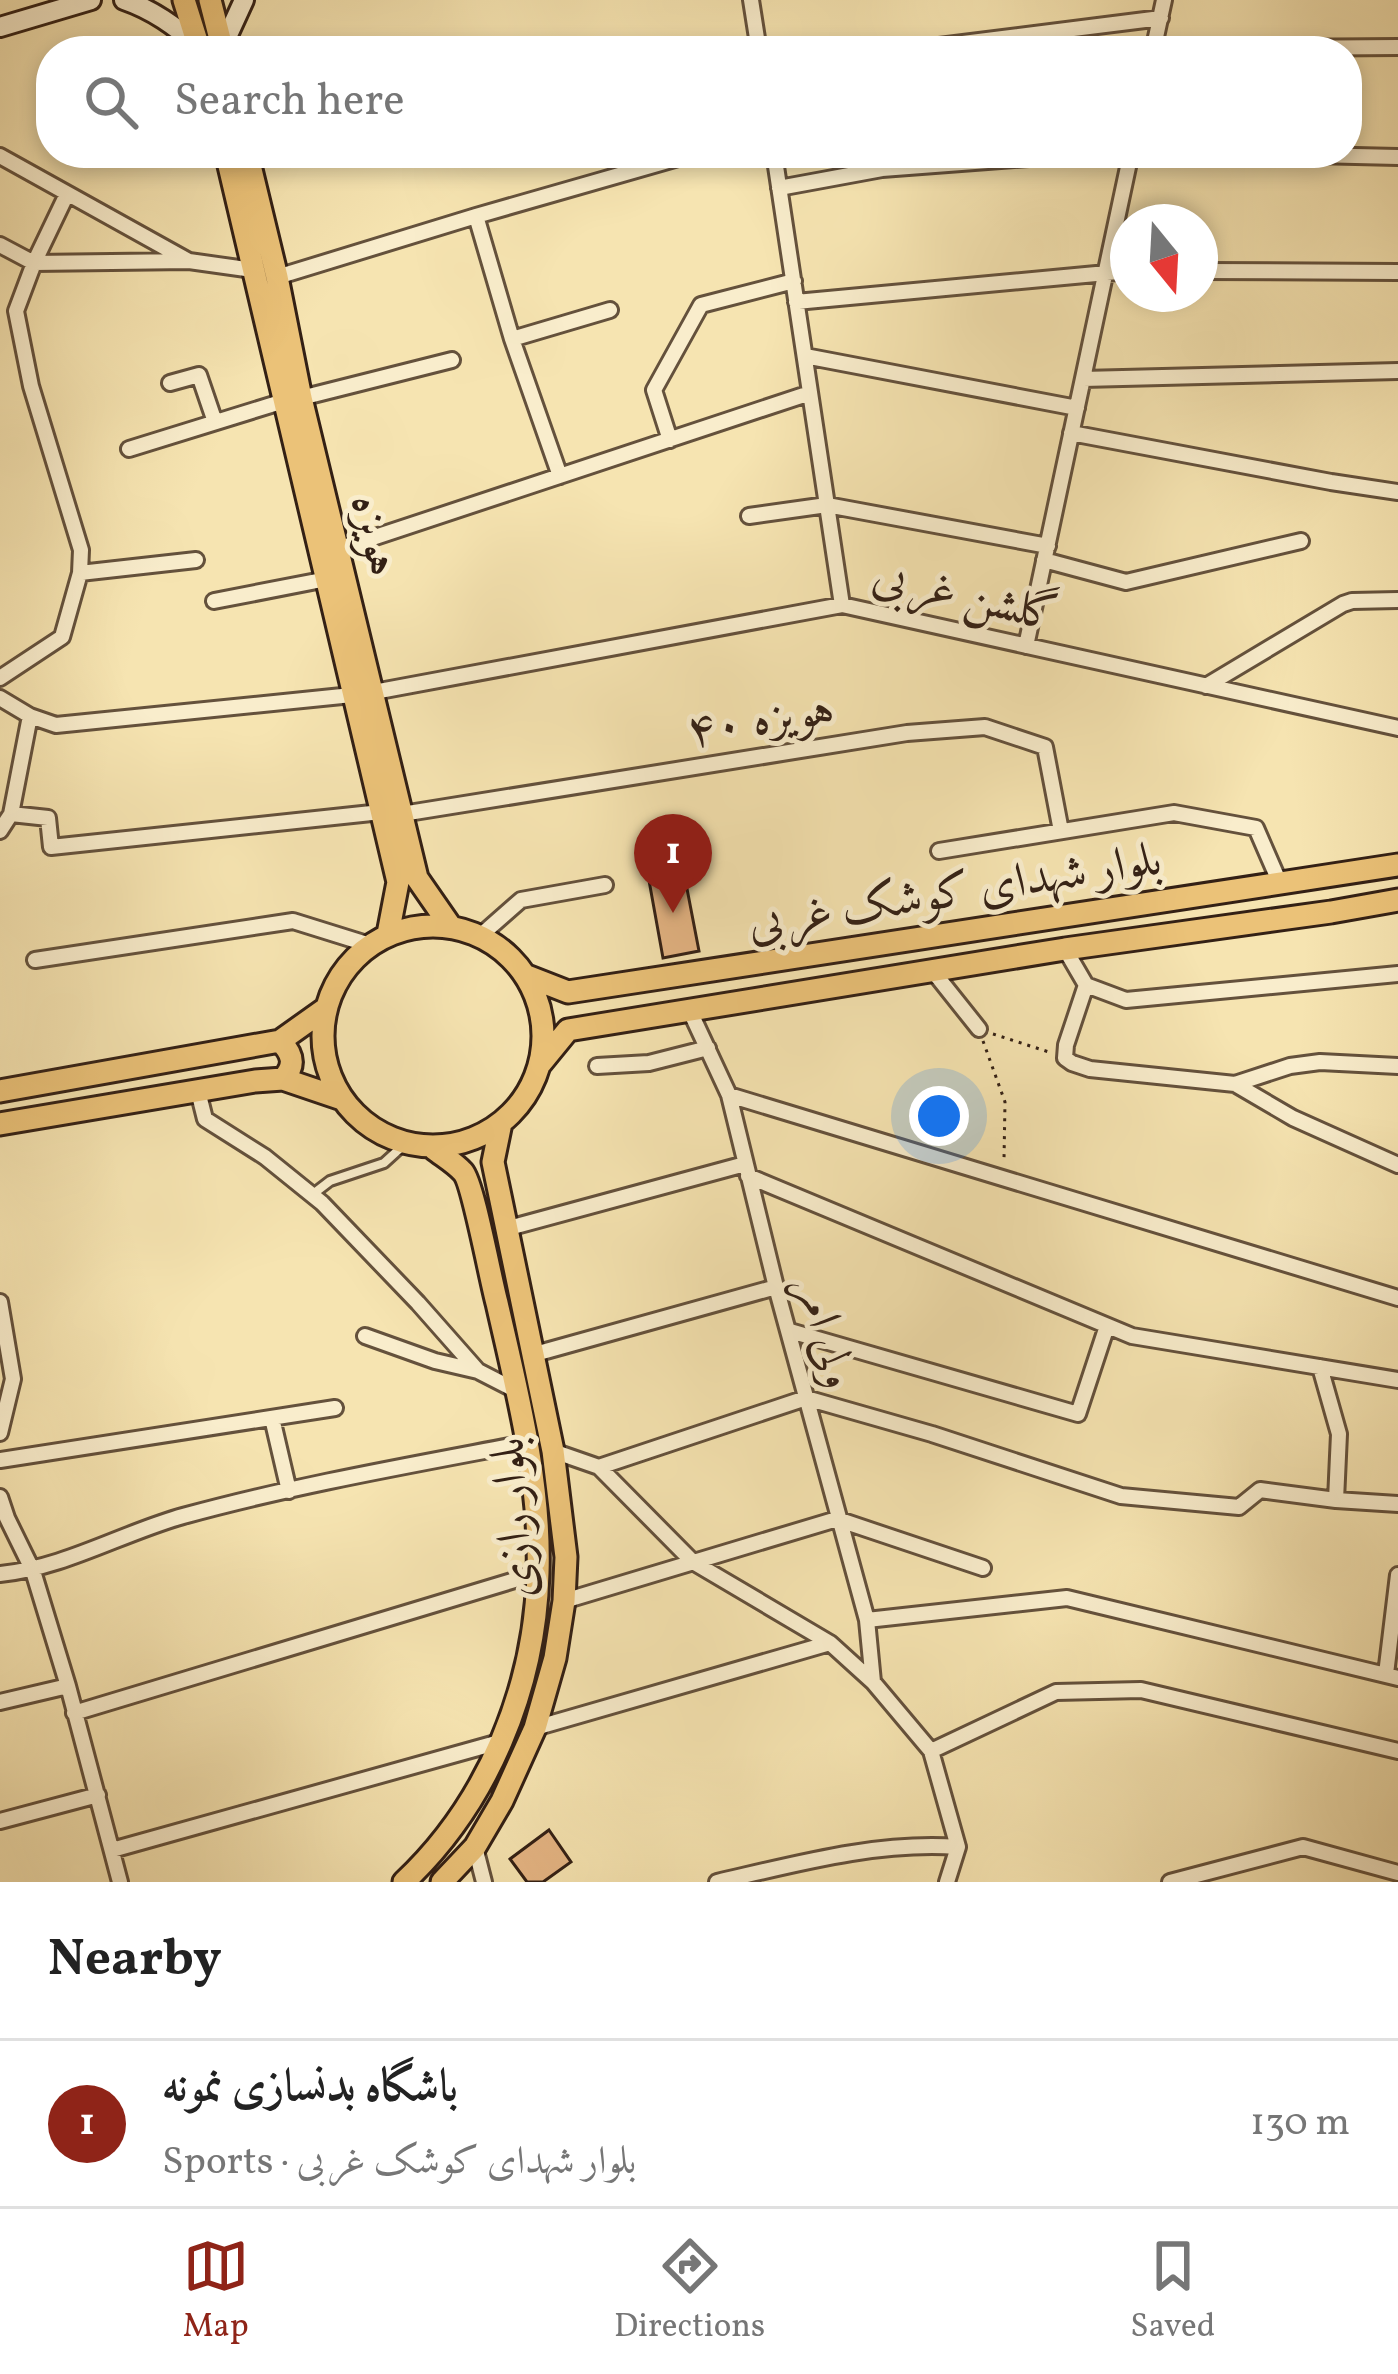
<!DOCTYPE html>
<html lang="en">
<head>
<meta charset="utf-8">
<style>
	:root { --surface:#fff; --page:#f6f6f6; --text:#222; --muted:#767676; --line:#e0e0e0; --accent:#8f2418 }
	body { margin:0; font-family:Vollkorn,Amiri,serif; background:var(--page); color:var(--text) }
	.compass { position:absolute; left:1110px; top:204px; width:108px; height:108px; border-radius:50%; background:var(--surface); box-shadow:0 6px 18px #0003; rotate:162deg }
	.you { position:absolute; left:939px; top:1116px; width:42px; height:42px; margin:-30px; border:9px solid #fff; border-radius:50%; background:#1a73e8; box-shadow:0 0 0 18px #1a73e833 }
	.badge { display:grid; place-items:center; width:78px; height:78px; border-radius:50%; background:var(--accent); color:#fff; font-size:39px; font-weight:700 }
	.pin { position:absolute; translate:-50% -99px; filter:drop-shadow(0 3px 6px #0008) }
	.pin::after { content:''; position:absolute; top:63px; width:42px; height:36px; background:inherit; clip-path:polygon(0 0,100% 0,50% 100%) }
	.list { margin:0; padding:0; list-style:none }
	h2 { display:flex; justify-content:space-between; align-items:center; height:156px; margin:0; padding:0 48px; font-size:51px }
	h2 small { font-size:39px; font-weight:400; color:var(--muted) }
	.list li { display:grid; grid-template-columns:78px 1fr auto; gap:36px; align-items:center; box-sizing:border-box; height:168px; padding:0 48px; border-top:3px solid var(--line) }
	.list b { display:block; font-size:45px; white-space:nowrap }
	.list p { margin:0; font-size:39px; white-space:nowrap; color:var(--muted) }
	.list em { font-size:39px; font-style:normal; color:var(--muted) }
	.icon { flex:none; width:66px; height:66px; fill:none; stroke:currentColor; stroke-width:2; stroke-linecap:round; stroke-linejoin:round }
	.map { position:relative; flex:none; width:1398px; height:1882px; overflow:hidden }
	.search { position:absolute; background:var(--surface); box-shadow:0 6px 18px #0003; left:36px; right:36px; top:36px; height:132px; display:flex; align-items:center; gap:30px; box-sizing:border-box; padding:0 42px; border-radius:48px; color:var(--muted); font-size:45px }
	.sheet { height:324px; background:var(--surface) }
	nav { display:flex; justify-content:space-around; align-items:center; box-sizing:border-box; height:168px; border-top:3px solid var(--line); background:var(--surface); font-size:33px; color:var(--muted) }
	nav a { display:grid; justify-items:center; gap:6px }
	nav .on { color:var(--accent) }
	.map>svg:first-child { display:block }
</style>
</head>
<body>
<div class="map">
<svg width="1398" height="1882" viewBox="0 0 1398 1882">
	<rect width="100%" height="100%" fill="#f6e4b1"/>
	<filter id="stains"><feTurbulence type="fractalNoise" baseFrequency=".00167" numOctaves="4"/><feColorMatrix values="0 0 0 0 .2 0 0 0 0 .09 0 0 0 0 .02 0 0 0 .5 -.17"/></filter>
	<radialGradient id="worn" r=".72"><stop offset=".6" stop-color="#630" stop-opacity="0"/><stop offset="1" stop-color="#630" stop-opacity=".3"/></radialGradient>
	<path fill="#e5b584" stroke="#332015" stroke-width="3" d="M683,868l16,83 -36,7 -15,-83z
		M549,1830l22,32 -28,20h-16l-17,-23z"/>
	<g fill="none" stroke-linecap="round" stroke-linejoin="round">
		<g stroke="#64513c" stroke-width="14">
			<path id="service" d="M313,1194l17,-13 54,-18 22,-20"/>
		</g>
		<g stroke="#64513c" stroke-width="20">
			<path id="minor" d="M751,0l8,51
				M1154,49l244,-2
				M899,51l262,-33
				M1153,51l11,-51
				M774,153l68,452
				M1223,153l175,4
				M0,156l189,105 64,9
				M779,188l103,-19 214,-16
				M476,216l36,123 48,137
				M0,245l34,18 155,-2
				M1200,271l198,1
				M277,277l199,-61 220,-63
				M796,302l332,-31
				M16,311l18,-48 33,-69
				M512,339l98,-29
				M805,356l272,52
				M1083,379l315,-8
				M170,383l29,-8 16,47
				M301,398l151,-38
				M1071,433l260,49 67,10
				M670,440l-16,-50 47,-85 93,-24
				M129,449l155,-48
				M749,516l78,-11 221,41
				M339,549l471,-156
				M1044,560l82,22 175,-41
				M80,573l116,-13
				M214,601l113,-22
				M1026,646l105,-493
				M0,678l62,-41 18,-64 1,-23 -50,-164 -15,-75
				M1206,686l137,-82 9,-3 46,-1
				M374,692l468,-87 556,123
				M0,698l30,18 26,9 296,-30
				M11,814l37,4 3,29 330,-35
				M402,814l505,-81 78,-6 60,20 16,84
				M0,831l11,-17 19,-98
				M939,851l235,-38 82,15 23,53
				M480,936l41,-36 84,-15
				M1065,949l21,36
				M35,960l258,-39 77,24
				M932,970l47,59
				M1086,985l-20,60 -1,13 7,5 18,6 145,15 58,34 105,47
				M1086,985l40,15 272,-26
				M689,1009l40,86 47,192 91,333 6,62
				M597,1066l52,-3 59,-15
				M1235,1084l55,-18 30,-4 78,4
				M198,1091l7,28 60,38 57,46 96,100 60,68 39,20
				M729,1095l669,203
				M748,1176l384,160 266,44
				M505,1229l240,-65
				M0,1302l13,77 -13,54
				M790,1331l288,83 29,-88
				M365,1336l70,25 43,10
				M535,1354l241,-67
				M1320,1367l19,67 -3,66
				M272,1418l17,73
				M553,1451l46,16 94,95 137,81 43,39 58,69 27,96 -11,35
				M0,1460l335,-52
				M599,1467l207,-69 126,36 189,62 118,11 21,-17 76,10 62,4
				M0,1497l7,21 26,53 35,115 52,196
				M0,1574c64,-6 122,-41 183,-58 113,-31 228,-51 343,-73
				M564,1601l273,-82 146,49
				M867,1620l200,-22 331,80
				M1386,1674l12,-99
				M0,1702l68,-16
				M74,1713l464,-140
				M535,1728l295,-85
				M931,1751l125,-59 85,-2 257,61
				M0,1821l98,-26
				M475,1847l9,35
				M112,1850l391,-109
				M717,1882c78,-18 161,-41 241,-35
				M1170,1882l133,-35 95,26"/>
		</g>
		<g stroke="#332015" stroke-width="24">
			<path id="secondary" d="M124,0c29,10 51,26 74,46
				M0,27l91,-27
				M222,48l22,-48"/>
		</g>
		<g stroke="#332015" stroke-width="27">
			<path id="primary" d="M184,0l16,51
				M210,0l13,51
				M226,153l172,729 -10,52
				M247,153l30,124 24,121 116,480 34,49
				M323 1036a110 110 0 1 1 220 0a110 110 0 1 1-220 0Z
				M527,976l41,16 830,-127
				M280,1041c13,13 16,24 3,38
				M541,1063l27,-33 497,-81 266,-37 67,-12
				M0,1091l280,-50 45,-32
				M0,1124l255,-43 28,-2 59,20
				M404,1882c84,-79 131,-194 134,-309 3,-91 -21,-182 -41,-270 -6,-21 -24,-120 -34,-131 -8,-9 -20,-16 -29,-23
				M442,1882l33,-35 27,-46 33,-73 20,-70 9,-57 2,-44 -13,-106 -60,-289 8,-39"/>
		</g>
		<path stroke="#332015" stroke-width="3" stroke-dasharray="3 6" stroke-linecap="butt" d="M993,1034l59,19
			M983,1041l22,61 -1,58"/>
		<use href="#service" stroke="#f9edcc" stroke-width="8"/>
		<use href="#minor" stroke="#f9edcc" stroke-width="14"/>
		<use href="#secondary" stroke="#f9edcc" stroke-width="18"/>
		<use href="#primary" stroke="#ebc278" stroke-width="21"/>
	</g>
	<g text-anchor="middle" stroke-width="10" stroke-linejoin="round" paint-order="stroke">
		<g font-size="48" fill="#332015" stroke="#f9edcc">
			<text transform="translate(378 534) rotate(76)" y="17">هویزه</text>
			<text transform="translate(966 593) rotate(13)" y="17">گلشن غربی</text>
			<text transform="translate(760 717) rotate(-9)" y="17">هویزه ۴۰</text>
			<text transform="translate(954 889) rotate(-9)" y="17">بلوار شهدای کوشک غربی</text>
			<text transform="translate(829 1332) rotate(75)" y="17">ولی امر</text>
			<text transform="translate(511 1518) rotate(-94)" y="17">بلوار رازی</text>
		</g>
	</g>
	<rect width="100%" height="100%" filter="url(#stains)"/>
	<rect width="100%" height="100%" fill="url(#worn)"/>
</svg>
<svg class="compass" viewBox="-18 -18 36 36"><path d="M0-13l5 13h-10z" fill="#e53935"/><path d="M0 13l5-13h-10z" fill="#767676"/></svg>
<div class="you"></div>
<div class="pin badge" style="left:673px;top:913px">1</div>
<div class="search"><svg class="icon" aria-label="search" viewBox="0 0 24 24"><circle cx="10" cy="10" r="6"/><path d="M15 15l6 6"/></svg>Search here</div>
</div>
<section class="sheet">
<h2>Nearby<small></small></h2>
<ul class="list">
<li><span class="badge">1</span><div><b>باشگاه بدنسازی نمونه</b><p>Sports · بلوار شهدای کوشک غربی</p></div><em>130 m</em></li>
</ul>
</section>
<nav>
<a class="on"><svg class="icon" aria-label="map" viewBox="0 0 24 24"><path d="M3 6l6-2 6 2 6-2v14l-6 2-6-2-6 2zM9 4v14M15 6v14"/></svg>Map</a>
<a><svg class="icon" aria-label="directions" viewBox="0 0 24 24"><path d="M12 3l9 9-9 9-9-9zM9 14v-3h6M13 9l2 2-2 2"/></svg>Directions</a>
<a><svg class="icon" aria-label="saved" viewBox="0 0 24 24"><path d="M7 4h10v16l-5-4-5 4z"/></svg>Saved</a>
</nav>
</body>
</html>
